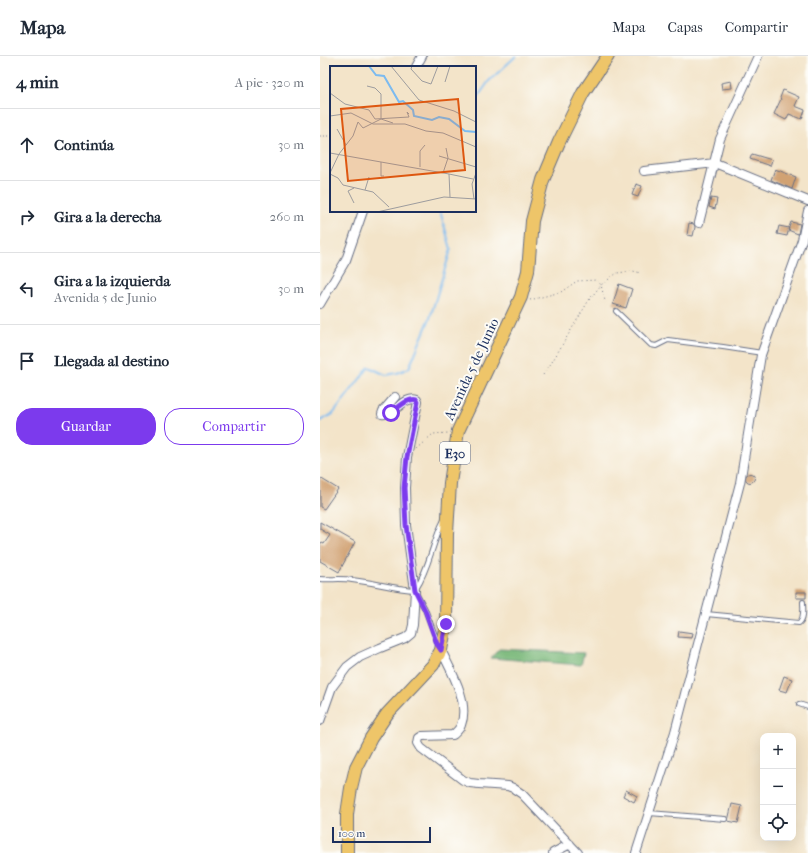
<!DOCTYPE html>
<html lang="es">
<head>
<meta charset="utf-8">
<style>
	:root { --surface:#fff; --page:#f2f2f3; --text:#1f2937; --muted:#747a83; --line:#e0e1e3; --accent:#7c3aed }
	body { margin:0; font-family:"IM FELL French Canon",serif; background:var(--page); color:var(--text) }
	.controls { position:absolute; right:12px; bottom:12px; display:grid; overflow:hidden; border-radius:8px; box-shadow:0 4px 16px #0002 }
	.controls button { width:36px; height:36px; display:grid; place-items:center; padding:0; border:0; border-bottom:1px solid var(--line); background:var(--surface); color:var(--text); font:20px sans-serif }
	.scale { position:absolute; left:12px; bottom:10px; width:99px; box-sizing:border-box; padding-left:4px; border:2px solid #1b2f5e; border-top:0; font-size:11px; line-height:14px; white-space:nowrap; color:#1b2f5e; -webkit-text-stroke:3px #fdfcf7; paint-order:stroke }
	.stop { position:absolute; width:12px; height:12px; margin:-9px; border:3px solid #7c3aed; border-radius:50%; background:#fff }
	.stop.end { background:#7c3aed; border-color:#fff; box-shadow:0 1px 4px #0008 }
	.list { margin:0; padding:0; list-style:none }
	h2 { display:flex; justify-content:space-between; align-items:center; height:52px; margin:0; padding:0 16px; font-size:17px }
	h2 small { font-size:13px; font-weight:400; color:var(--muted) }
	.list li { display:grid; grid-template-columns:26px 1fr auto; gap:12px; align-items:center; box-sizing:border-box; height:72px; padding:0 16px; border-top:1px solid var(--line) }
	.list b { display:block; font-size:15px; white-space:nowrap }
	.list p { margin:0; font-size:13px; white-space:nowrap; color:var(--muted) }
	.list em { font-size:13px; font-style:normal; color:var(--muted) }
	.actions { display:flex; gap:8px; padding:12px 16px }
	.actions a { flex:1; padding:9px 0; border:1px solid var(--accent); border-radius:16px; text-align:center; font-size:14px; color:var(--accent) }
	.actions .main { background:var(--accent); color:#fff }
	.icon { flex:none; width:22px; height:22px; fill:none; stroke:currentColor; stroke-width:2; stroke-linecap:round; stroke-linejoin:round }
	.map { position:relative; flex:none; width:488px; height:797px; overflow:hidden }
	header { display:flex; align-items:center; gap:24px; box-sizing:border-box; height:56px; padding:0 20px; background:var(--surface); border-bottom:1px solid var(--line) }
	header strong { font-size:19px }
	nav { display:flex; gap:22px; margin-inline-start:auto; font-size:14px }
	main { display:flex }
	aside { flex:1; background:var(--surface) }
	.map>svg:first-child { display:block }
</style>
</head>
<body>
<header>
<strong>Mapa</strong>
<nav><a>Mapa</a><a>Capas</a><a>Compartir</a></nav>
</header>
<main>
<aside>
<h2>4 min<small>A pie · 320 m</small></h2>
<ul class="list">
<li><svg class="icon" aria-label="ahead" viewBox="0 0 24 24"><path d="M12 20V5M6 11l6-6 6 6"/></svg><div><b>Continúa</b></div><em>30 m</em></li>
<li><svg class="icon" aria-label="right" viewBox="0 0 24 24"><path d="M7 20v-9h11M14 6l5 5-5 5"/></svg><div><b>Gira a la derecha</b></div><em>260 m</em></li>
<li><svg class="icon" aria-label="left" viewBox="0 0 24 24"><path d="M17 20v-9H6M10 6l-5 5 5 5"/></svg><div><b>Gira a la izquierda</b><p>Avenida 5 de Junio</p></div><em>30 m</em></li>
<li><svg class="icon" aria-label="arrive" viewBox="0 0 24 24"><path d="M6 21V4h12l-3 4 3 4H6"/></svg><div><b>Llegada al destino</b></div></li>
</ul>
<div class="actions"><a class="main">Guardar</a><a>Compartir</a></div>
</aside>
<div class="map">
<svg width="488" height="797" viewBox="0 0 488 797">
	<rect width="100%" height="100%" fill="#fdfcf7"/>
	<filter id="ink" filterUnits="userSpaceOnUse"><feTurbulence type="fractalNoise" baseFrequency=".025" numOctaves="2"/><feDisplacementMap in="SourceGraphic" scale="8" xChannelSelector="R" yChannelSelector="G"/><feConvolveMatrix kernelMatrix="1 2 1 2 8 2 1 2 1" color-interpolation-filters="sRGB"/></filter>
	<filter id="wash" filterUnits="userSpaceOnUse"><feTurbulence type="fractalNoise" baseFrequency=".012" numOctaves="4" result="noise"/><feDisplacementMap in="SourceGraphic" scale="16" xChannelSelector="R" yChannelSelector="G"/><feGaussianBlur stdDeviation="0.9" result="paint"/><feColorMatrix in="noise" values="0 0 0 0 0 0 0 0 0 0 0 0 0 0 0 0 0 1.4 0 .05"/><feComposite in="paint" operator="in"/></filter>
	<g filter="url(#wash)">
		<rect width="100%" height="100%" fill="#f3e4c9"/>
		<path fill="#79b879" stroke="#4a746c" d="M179,593l85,4 -3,12 -90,-7z"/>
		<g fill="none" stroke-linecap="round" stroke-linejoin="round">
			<path stroke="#7cbbf0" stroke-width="2" d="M155,45l14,-20 27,-25
				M0,365l13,-7 36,-47 17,8 11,-2 12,-5 21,-50 21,-69 -11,-38"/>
		</g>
		<g id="blocks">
			<path fill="#d1a273" d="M411,25l1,7 -10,1 -1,-6z
				M463,34l16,7 -4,9 10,4 -3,9 -13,-5 -3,6 -12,-6 7,-15 -1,-1z
				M432,98l20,6 -2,6 -20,-7z
				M455,113l21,8 -4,12 -21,-9z
				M316,128l6,2 -4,11 -6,-2z
				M391,142l6,1 -2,10 -6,-2z
				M471,166l9,2 -2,10 -10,-4z
				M369,167l5,1 1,3 -2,9 -6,-1z
				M459,170l10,2 -2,8 -10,-2z
				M299,228l13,5 -6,19 -13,-4z
				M425.5 422a4.5 4.5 0 1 1 9 0a4.5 4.5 0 1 1-9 0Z
				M0,422l18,11 -14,20 -4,-2z
				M0,466l35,20 -16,30 -19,-11v-19l4,2 6,-9 -10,-6z
				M476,536h10v6h-10z
				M359,575l14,2 -1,5 -14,-1z
				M464,620l8,3 -5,13 -8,-2z
				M306,734l11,6 -3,6 -11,-6z
				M412,748l10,2 -4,17 -10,-2z"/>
		</g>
	</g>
	<g filter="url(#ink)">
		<use href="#blocks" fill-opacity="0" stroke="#676e83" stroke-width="1"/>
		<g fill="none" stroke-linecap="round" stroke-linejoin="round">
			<g stroke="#676e83" stroke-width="6">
				<path id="service" d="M296,255l35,34 5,1 12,-6 55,7 39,6
					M0,523c11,1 21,-1 32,1 21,2 42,9 63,10
					M96,532c14,-21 16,-46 28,-68
					M97,538l8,15 14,37
					M386,558l93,9c6,-5 4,-15 4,-21
					M479,648l9,3
					M329,757l76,6"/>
			</g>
			<g stroke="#676e83" stroke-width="10">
				<path id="minor" d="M96,11l6,-11
					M324,115l71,-8 93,38
					M379,167l21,-84 38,-83
					M0,248l26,-44 17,-49
					M121,594c10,21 29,52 20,75 -1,4 -5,7 -8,10l-31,1 -3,2 -1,5 3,5 42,32 7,3 9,1 29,2 5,2 9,6 56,59
					M0,665l12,-34 15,-20 13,-10 20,-9 25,-10 6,-5 2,-8 2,-35 -9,-65 -1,-37 2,-31 11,-55 -1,-2c-13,-5 -22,16 -35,14l1,-3 12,-14
					M233,797l17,-9
					M316,797l39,-121 65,-249 21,-128 41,-115 6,-29"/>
			</g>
			<g stroke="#676e83" stroke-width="14">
				<path id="primary" d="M27,797v-39l4,-26 5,-21 15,-29 16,-24 46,-49 8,-15 5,-26 1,-91 3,-50 8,-52 63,-134 7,-26 4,-50 11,-41 16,-38 24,-49 25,-37"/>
			</g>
			<path stroke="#676e83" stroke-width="1" stroke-dasharray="1 3" stroke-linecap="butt" d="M0,80h11
				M210,244l31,-8 16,-11 20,-1 4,5 4,16
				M223,319l9,-13 37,-62 12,-15 16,-12 16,-2 8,2
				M96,393l17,-15 15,-1"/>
			<use href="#service" stroke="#fff" stroke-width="4"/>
			<use href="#minor" stroke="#fff" stroke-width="8"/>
			<use href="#primary" stroke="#eec569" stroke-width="12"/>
		</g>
	</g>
	<g fill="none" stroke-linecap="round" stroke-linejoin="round" filter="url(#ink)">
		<path stroke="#7c3aed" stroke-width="5" d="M71,357c7,-5 17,-16 26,-13l1,2 -11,55 -3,31 2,37 9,65 10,20 12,34 4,6 5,-26"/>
	</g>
	<g text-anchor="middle" stroke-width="4" stroke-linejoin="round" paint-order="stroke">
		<rect fill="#fdfcf7" stroke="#5f6c8c" stroke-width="1" x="120" y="386" width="30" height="22" rx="3"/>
		<g font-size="13" font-weight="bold" fill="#1b2f5e">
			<text x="135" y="402">E30</text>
		</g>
		<g font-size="14" fill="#1b2f5e" stroke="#fdfcf7">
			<text transform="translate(151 313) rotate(-65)" y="5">Avenida 5 de Junio</text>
		</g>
	</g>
	<g transform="translate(10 10)">
		<rect width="146" height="146" fill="#f3e4c9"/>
		<path fill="none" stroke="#7cbbf0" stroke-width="2" d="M39,0l7,9 8,1 15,26 4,-1 10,9 1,6 18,4 7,-3 10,2 16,12 11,1"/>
		<path fill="none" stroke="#9d9c9e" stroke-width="1" d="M61,0l28,34 35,11 22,11M82,0l-1,3 11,12 9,3 7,-18M115,16l5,-16M37,20l8,2 6,6v25M0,27l15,11 24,6 6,9 34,-2 -2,-5 2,2M0,50l21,-3 22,11h32l21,7 17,2 33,14M7,63l9,16M0,87l119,21 1,23M109,90l37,11M51,96v14h3M90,101v-16l5,-6M0,107l9,-19 14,-18 5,-14 5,6 18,-9 12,4M113,107l5,-15 -2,-10M0,108l8,4 5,7 30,7 16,15M119,108l24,5M24,122l-6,3 6,12M35,124l4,-13M144,133l-2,-15 4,-11M47,146l67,-15 32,2"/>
		<path fill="#de5710" fill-opacity="0.15" stroke="#de5710" stroke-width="2" d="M128,33l7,71 -117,11 -7,-72z"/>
		<rect width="146" height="146" fill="none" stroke="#1b2f5e" stroke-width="2"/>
	</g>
</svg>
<div class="controls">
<button>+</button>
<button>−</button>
<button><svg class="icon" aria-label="locate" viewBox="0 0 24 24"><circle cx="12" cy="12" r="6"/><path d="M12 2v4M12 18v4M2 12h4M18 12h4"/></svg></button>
</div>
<div class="scale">100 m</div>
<div class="stop" style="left:71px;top:357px"></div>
<div class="stop end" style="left:126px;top:568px"></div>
</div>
</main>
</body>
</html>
